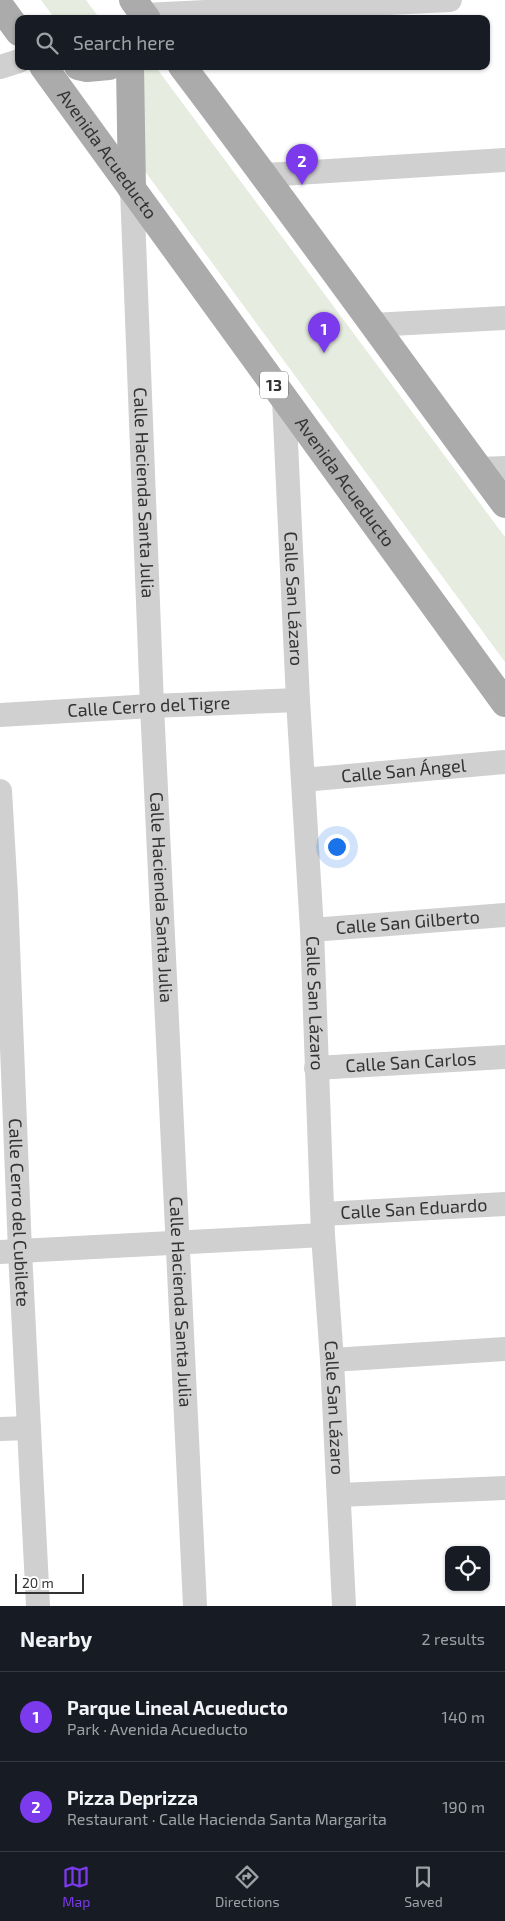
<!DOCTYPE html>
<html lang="en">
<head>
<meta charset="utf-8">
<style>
	:root { --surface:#171b24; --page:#20242c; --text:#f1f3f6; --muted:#9ea1a6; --line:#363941; --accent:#7c3aed }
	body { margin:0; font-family:"Exo 2",sans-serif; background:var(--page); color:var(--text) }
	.controls { position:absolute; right:15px; bottom:15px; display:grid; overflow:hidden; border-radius:10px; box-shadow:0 1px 4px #0004 }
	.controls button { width:45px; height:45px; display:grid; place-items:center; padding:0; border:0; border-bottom:1px solid var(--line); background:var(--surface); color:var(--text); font:25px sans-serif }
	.scale { position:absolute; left:15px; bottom:12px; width:69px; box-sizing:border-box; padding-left:5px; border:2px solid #333; border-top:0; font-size:14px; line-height:18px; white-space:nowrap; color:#333; -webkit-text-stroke:4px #fff; paint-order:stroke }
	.you { position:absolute; left:336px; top:846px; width:18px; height:18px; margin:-12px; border:4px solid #fff; border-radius:50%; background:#1a73e8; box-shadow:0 0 0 8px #1a73e833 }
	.badge { display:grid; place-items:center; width:32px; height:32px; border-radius:50%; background:var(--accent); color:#fff; font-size:16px; font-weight:700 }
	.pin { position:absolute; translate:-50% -41px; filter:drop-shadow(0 1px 2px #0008) }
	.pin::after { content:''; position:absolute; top:26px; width:18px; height:15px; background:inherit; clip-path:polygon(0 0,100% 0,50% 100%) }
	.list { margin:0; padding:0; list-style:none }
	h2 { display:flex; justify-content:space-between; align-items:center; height:65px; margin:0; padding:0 20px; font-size:21px }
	h2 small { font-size:16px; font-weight:400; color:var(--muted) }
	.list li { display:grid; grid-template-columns:32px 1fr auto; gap:15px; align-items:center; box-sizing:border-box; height:90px; padding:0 20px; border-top:1px solid var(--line) }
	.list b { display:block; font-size:19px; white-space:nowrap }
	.list p { margin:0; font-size:16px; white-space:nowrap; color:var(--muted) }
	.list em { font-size:16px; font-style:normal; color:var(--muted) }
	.icon { flex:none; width:28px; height:28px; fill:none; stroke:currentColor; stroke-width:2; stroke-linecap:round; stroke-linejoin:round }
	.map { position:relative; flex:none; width:505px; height:1606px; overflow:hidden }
	.search { position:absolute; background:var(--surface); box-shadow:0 1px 4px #0004; left:15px; right:15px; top:15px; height:55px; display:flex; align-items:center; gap:12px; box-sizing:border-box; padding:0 18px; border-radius:10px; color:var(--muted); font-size:19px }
	.sheet { height:245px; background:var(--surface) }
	nav { display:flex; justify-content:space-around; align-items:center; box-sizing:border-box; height:70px; border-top:1px solid var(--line); background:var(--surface); font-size:14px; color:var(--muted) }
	nav a { display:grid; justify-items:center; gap:2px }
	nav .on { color:var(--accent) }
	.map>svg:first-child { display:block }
</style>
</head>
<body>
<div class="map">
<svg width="505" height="1606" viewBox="0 0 505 1606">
	<rect width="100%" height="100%" fill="#fff"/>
	<path fill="#e6ecdf" d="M41,0h45l14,19h-45z
		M147,66h8l350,471v125l-361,-492 -1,-99z"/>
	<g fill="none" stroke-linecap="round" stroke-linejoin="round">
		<g stroke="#d0d0d0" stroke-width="24">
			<path d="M144,15l306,-15"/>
			<path d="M0,67l19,-6"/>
			<path d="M265,175l240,-15"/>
			<path id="s1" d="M132,189l20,517 43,900"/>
			<path d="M372,325l133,-7"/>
			<path id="s2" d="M284,399l14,301 14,230 11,305 9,125 12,246"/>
			<path d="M480,469l25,-1"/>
			<path id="s3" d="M0,715l152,-9 146,-6"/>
			<path id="s4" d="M303,780l202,-18"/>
			<path id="s5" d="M0,791l6,104 14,356 18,355"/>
			<path id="s6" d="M312,930l193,-15"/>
			<path id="s7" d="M316,1068l189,-11"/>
			<path id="s8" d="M323,1214l182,-10"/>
			<path d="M0,1252l323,-17"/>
			<path d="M332,1360l173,-11"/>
			<path d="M0,1429l29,-1"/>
			<path d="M339,1495l166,-7"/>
		</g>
		<g stroke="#ababab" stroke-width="28">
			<path d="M133,0l14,19"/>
			<path d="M0,6l19,26"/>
			<path id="s9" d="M43,66l462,637"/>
			<path d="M78,66l9,2 22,-2"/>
			<path d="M130,66l2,123"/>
			<path d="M182,66c110,145 215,292 323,438"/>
		</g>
	</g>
	<g text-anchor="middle" stroke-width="5" stroke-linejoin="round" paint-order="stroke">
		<rect fill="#fff" stroke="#707070" stroke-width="1" x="260" y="371.5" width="28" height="27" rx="4"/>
		<g font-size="16" font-weight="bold" fill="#333">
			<text x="274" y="391">13</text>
		</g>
		<g font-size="18" fill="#333" stroke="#fff">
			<text dy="6" stroke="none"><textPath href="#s9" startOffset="109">Avenida Acueducto</textPath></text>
			<text dy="6" stroke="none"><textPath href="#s9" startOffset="514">Avenida Acueducto</textPath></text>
			<text dy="6" stroke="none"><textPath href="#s1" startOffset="304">Calle Hacienda Santa Julia</textPath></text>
			<text dy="6" stroke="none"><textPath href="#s2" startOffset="200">Calle San Lázaro</textPath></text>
			<text dy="6" stroke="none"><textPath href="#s3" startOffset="149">Calle Cerro del Tigre</textPath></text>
			<text dy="6" stroke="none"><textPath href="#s4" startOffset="101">Calle San Ángel</textPath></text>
			<text dy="6" stroke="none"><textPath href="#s1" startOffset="709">Calle Hacienda Santa Julia</textPath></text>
			<text dy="6" stroke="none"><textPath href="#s6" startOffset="96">Calle San Gilberto</textPath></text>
			<text dy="6" stroke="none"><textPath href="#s2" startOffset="605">Calle San Lázaro</textPath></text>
			<text dy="6" stroke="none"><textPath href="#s7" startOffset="95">Calle San Carlos</textPath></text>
			<text dy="6" stroke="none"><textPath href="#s8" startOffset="91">Calle San Eduardo</textPath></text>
			<text dy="6" stroke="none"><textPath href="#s5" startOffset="422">Calle Cerro del Cubilete</textPath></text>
			<text dy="6" stroke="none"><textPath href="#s1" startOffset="1114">Calle Hacienda Santa Julia</textPath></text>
			<text dy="6" stroke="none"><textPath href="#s2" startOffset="1010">Calle San Lázaro</textPath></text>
		</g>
	</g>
</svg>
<div class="controls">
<button><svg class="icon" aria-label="locate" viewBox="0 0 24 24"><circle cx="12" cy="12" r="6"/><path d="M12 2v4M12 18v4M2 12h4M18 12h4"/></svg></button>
</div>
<div class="scale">20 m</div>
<div class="you"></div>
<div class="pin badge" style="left:324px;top:353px">1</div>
<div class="pin badge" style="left:302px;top:185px">2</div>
<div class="search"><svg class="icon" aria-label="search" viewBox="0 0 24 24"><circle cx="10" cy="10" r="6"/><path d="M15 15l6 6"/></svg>Search here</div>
</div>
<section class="sheet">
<h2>Nearby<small>2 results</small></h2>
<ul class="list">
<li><span class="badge">1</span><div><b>Parque Lineal Acueducto</b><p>Park · Avenida Acueducto</p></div><em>140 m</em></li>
<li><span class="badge">2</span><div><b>Pizza Deprizza</b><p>Restaurant · Calle Hacienda Santa Margarita</p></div><em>190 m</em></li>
</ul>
</section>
<nav>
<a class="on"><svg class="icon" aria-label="map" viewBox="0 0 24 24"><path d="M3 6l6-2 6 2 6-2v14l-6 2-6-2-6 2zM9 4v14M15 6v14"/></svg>Map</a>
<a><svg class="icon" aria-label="directions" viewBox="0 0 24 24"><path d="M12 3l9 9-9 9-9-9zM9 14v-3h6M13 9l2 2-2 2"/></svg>Directions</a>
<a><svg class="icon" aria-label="saved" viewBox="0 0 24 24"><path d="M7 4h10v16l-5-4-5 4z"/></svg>Saved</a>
</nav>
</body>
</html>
